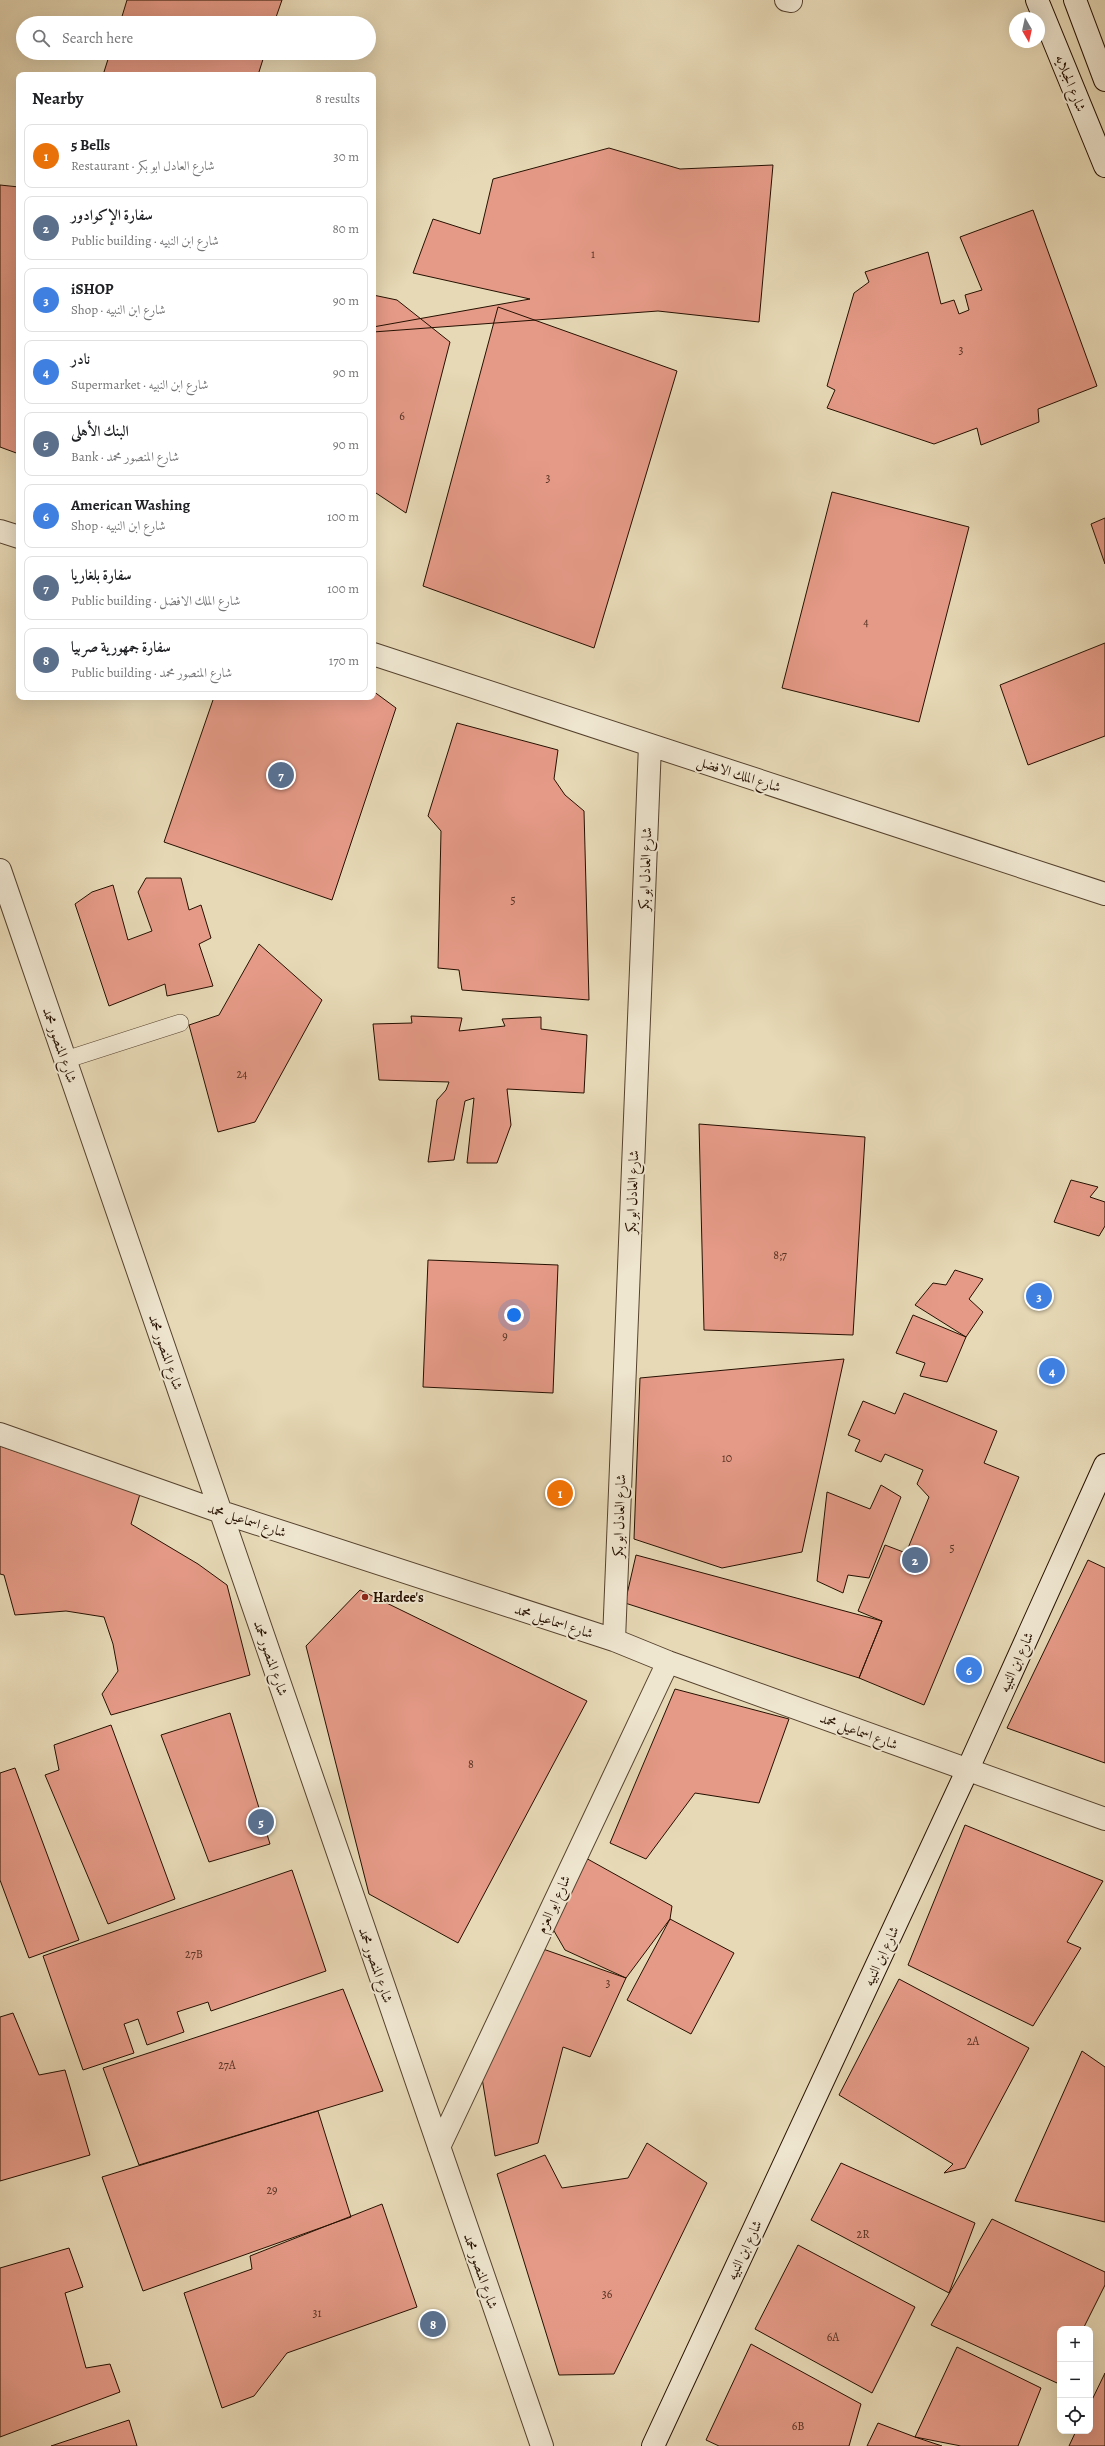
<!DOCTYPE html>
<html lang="en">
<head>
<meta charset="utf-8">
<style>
	:root { --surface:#fff; --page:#f6f6f6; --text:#202124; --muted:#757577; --line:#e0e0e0; --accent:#d93025 }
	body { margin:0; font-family:Alegreya,Amiri,serif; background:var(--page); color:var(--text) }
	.controls { position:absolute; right:12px; bottom:12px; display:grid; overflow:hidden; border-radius:8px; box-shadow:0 4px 16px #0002 }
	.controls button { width:36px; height:36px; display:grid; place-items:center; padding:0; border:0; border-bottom:1px solid var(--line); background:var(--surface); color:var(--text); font:20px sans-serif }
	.compass { position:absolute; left:1009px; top:12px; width:36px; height:36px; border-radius:50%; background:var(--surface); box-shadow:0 4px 16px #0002; rotate:171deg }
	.you { position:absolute; left:514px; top:1315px; width:14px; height:14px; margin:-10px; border:3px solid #fff; border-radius:50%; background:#1a73e8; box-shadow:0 0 0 6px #1a73e833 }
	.badge { display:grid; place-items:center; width:26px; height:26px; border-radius:50%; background:var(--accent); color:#fff; font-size:13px; font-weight:700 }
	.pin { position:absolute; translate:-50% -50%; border:2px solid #fff; box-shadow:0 1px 4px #0006 }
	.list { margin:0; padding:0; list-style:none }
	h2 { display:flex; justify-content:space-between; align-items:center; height:52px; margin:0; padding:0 16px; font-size:17px }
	h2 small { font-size:13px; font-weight:400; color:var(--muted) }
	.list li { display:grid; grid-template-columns:26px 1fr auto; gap:12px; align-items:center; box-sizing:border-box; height:64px; margin:0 8px 8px; padding:0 8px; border:1px solid var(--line); border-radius:8px }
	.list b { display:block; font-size:15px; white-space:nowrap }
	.list p { margin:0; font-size:13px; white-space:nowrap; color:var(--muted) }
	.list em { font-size:13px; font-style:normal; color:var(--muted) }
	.icon { flex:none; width:22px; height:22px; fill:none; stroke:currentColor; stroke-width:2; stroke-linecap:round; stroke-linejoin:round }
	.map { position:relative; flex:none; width:1105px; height:2446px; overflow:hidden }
	.search { position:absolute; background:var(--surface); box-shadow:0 4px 16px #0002; left:16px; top:16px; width:360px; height:44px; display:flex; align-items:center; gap:10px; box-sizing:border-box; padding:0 14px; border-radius:22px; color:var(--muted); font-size:15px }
	.panel { position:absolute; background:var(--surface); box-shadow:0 4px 16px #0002; left:16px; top:72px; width:360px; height:628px; border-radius:8px }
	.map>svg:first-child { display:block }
</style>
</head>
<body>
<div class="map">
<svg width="1105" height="2446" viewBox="0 0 1105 2446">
	<rect width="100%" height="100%" fill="#e7d9b6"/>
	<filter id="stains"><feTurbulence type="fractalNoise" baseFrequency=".005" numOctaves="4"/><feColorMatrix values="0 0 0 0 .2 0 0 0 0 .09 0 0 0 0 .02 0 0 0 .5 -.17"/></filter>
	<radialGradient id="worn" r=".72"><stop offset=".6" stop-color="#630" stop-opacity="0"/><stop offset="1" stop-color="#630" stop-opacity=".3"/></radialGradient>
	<path fill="#e59a87" stroke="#261000" d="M127,0h155l-8,23h-154z
		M110,53h155l-7,22h-155z
		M609,148l71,21 93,-4 -14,157 -101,-11 -285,21v-5l157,-28 -117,-26 20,-54 47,15 13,-55z
		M0,185l19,2v267l-19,-7z
		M1033,210l64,176 -59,23 1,13 -58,23 -4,-17 -43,16 -107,-36 8,-18 -8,-4 27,-93 15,-11 -4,-10 63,-20 13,52 13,-4 5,14 10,-4 -4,-15 17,-5 -22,-53z
		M373,295l24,5 53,42 -44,171 -33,-22z
		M498,307l179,64 -83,277 -171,-62z
		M832,492l137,35 -50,195 -137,-34z
		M1105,518v46l-14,-40z
		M1105,643v93l-77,29 -28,-80z
		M373,691l23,17 -64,192 -168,-58 50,-145h159z
		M457,723l101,27 -4,29 11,16 19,16 5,189 -127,-10 -3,-20 -21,-2 3,-137 -13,-15z
		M146,878h35l8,32 12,-5 10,33 -12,6 14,42 -46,10 -2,-12 -56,22 -34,-102 17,-12 21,-7 15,55 24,-9 -14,-39z
		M259,944l63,56 -67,122 -37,10 -29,-107 30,-10z
		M411,1016l51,2 -3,13 46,-5 -3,-7 39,-2v12l46,6 -3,58 -77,-4 4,36 -14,38h-30l7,-65 -9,3 -11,59 -26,2 9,-62 9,-10 3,-8 -70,-2 -6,-56 39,-1z
		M699,1124l166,13 -12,198 -149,-5z
		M1071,1180l27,7 -8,10 15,5v24l-6,10 -45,-14z
		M428,1260l130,5 -5,128 -130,-6z
		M955,1270l28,9 -14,20 14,13 -17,25 -51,-32 18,-22 13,2z
		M913,1315l53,22 -19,45 -27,-6 5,-13 -29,-10z
		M844,1359l-42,193 -80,16 -88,-29 6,-161z
		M904,1393l93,38 -13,32 35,14 -95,228 -65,-27 23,-57 -24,-10 27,-66 21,8 23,-56 -12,-13 6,-14 -38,-16 -4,8 -26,-11 5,-11 -12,-5 15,-34 32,13z
		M0,1446l140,48 -9,30 67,40 29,21 23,90 -139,40 -9,-21 16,-23 -5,-27 -9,-27 -38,-6 -51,4 -11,-40 -4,-1z
		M881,1485l20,12 -32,81 -21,-3 -5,18 -26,-12 10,-89 43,17z
		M636,1555l246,66 -23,57 -234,-75z
		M1088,1560l17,8v195l-98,-35z
		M360,1590l227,111 -129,242 -89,-49 -63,-248z
		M675,1689l114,30 -30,84 -64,-10 -49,66 -36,-16z
		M230,1713l40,131 -61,18 -48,-127z
		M111,1725l64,174 -67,25 -63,-149 14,-5 -5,-25z
		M15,1768l64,172 -50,18 -29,-78v-107z
		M965,1825l138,56 -36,61 14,6 -48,78 -125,-61z
		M584,1857l88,49 -2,13 -44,59 -61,-28 -15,-26z
		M292,1870l34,101 -115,40 -3,-9 -31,10 7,20 -37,13 -9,-26 -14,5 10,29 -51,17 -40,-114z
		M670,1919l64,34 -43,81 -64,-34z
		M543,1949l83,29 -36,79 -27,-10 -25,96 -43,13 -13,-78z
		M899,1979l130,69 -64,120 -21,5 9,-9 -114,-69z
		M343,1989l40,102 -244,74 -36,-97z
		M13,2013l26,62 26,-5 25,85 -90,26v-164z
		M1082,2051l23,16v155l-90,-21z
		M318,2111l33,106 -208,74 -41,-114z
		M647,2143l60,40 -93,191 -55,1 -62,-201 48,-19 17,33 66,-10z
		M841,2163l134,60 -26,70 -138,-73z
		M382,2204l35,103 -130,46 -33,43 -32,12 -38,-115 68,-24 -2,-13z
		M992,2219l113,53v13l-22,44h-23v47l-3,7 -126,-58z
		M798,2245l117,62 -43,86 -117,-64z
		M69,2248l14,39 -18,6 21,75 24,-4 10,28 -120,45v-169z
		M751,2344l110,60 -12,42h-130l-13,-6z
		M957,2347l84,41 -23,58h-57l-46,-9z
		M1105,2373v73h-36l7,-15h14v-27z
		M129,2420l8,26h-86z
		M878,2423l37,14 27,9h-75z"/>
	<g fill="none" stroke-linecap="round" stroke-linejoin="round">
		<g stroke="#56422e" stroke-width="18">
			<path id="lane" d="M65,1060l115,-37"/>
		</g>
		<g stroke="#56422e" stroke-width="24">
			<path id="street" d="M786,0l5,1
				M0,531l19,6
				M373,654l732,240
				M0,870l542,1576
				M0,1434l221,78 393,128 54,22 437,157
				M614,1640l36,-895
				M439,2147l229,-485"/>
		</g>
		<g stroke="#261000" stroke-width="24">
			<path id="secondary" d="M1037,0l68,166
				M1075,0l30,80
				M653,2446l314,-675 138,-306"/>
		</g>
		<use href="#lane" stroke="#efe6d0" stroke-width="17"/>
		<use href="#street" stroke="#efe6d0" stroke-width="22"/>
		<use href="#secondary" stroke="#efe6d0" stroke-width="22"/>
	</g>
	<circle fill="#8f2418" stroke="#efe6d0" stroke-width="1.5" cx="365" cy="1597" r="4"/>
	<g text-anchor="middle" stroke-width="4" stroke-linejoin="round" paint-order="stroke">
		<g font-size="12" fill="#563222">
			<text x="593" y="258">1</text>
			<text x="961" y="354">3</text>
			<text x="402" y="420">6</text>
			<text x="548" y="482">3</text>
			<text x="866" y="626">4</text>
			<text x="513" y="904">5</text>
			<text x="242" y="1078">24</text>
			<text x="780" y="1259">8;7</text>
			<text x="505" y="1340">9</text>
			<text x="727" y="1462">10</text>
			<text x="952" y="1552">5</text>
			<text x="471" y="1768">8</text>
			<text x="194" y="1958">27B</text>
			<text x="608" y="1987">3</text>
			<text x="973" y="2045">2A</text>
			<text x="227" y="2069">27A</text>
			<text x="272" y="2194">29</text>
			<text x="863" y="2238">2R</text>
			<text x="607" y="2298">36</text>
			<text x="317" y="2317">31</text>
			<text x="833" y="2341">6A</text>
			<text x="798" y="2430">6B</text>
		</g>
		<g font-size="14" fill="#261000" stroke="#efe6d0">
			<text transform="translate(1071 83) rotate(68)" y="5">شارع الجبلايه</text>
			<text transform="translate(739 774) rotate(18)" y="5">شارع الملك الافضل</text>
			<text transform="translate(645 869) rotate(-88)" y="5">شارع العادل ابو بكر</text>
			<text transform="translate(60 1045) rotate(71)" y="5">شارع المنصور محمد</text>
			<text transform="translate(632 1192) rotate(-88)" y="5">شارع العادل ابو بكر</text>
			<text transform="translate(166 1352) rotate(71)" y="5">شارع المنصور محمد</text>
			<text transform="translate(619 1516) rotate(-88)" y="5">شارع العادل ابو بكر</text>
			<text transform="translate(247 1520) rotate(18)" y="5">شارع اسماعيل محمد</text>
			<text transform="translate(554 1621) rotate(18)" y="5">شارع اسماعيل محمد</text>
			<text transform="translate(271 1658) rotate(71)" y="5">شارع المنصور محمد</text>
			<text transform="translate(1016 1662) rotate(-66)" y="5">شارع ابن النبيه</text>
			<text transform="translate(859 1731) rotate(20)" y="5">شارع اسماعيل محمد</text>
			<text transform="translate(553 1904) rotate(-65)" y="5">شارع ابو العزم</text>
			<text transform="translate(881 1956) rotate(-65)" y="5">شارع ابن النبيه</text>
			<text transform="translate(376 1965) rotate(71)" y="5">شارع المنصور محمد</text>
			<text transform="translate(744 2250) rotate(-65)" y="5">شارع ابن النبيه</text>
			<text transform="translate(481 2271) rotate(71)" y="5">شارع المنصور محمد</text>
		</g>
		<g font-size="14" font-weight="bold" fill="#261000" stroke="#efe6d0" text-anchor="start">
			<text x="373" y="1602">Hardee's</text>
		</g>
	</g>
	<rect width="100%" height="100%" filter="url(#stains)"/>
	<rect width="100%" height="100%" fill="url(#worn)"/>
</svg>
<div class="controls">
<button>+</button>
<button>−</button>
<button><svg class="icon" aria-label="locate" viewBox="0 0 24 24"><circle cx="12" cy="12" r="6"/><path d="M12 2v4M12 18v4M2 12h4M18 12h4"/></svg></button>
</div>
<svg class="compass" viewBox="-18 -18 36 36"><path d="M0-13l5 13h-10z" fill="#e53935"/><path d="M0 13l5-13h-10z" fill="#757577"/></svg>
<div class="you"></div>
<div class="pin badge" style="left:560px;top:1493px;background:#e8710a">1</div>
<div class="pin badge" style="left:915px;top:1560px;background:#5c6f8a">2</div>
<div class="pin badge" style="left:1039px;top:1296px;background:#3f7fe0">3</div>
<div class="pin badge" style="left:1052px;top:1371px;background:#3f7fe0">4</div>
<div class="pin badge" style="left:261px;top:1822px;background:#5c6f8a">5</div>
<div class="pin badge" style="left:969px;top:1670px;background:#3f7fe0">6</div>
<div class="pin badge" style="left:281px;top:775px;background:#5c6f8a">7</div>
<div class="pin badge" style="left:433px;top:2324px;background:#5c6f8a">8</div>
<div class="search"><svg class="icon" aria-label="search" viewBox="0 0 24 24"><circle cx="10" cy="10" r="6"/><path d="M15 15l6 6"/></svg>Search here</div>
<section class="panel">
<h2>Nearby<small>8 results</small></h2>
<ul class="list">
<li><span class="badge" style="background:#e8710a">1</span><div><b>5 Bells</b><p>Restaurant · شارع العادل ابو بكر</p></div><em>30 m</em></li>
<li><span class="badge" style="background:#5c6f8a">2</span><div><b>سفارة الإكوادور</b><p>Public building · شارع ابن النبيه</p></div><em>80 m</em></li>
<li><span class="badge" style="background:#3f7fe0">3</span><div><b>iSHOP</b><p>Shop · شارع ابن النبيه</p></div><em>90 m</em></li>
<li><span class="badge" style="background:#3f7fe0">4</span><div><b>نادر</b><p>Supermarket · شارع ابن النبيه</p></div><em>90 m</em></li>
<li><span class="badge" style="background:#5c6f8a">5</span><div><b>البنك الأهلى</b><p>Bank · شارع المنصور محمد</p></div><em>90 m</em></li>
<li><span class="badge" style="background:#3f7fe0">6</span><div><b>American Washing</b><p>Shop · شارع ابن النبيه</p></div><em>100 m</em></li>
<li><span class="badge" style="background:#5c6f8a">7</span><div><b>سفارة بلغاريا</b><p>Public building · شارع الملك الافضل</p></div><em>100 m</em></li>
<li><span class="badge" style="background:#5c6f8a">8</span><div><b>سفارة جمهورية صربيا</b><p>Public building · شارع المنصور محمد</p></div><em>170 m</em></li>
</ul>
</section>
</div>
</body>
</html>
